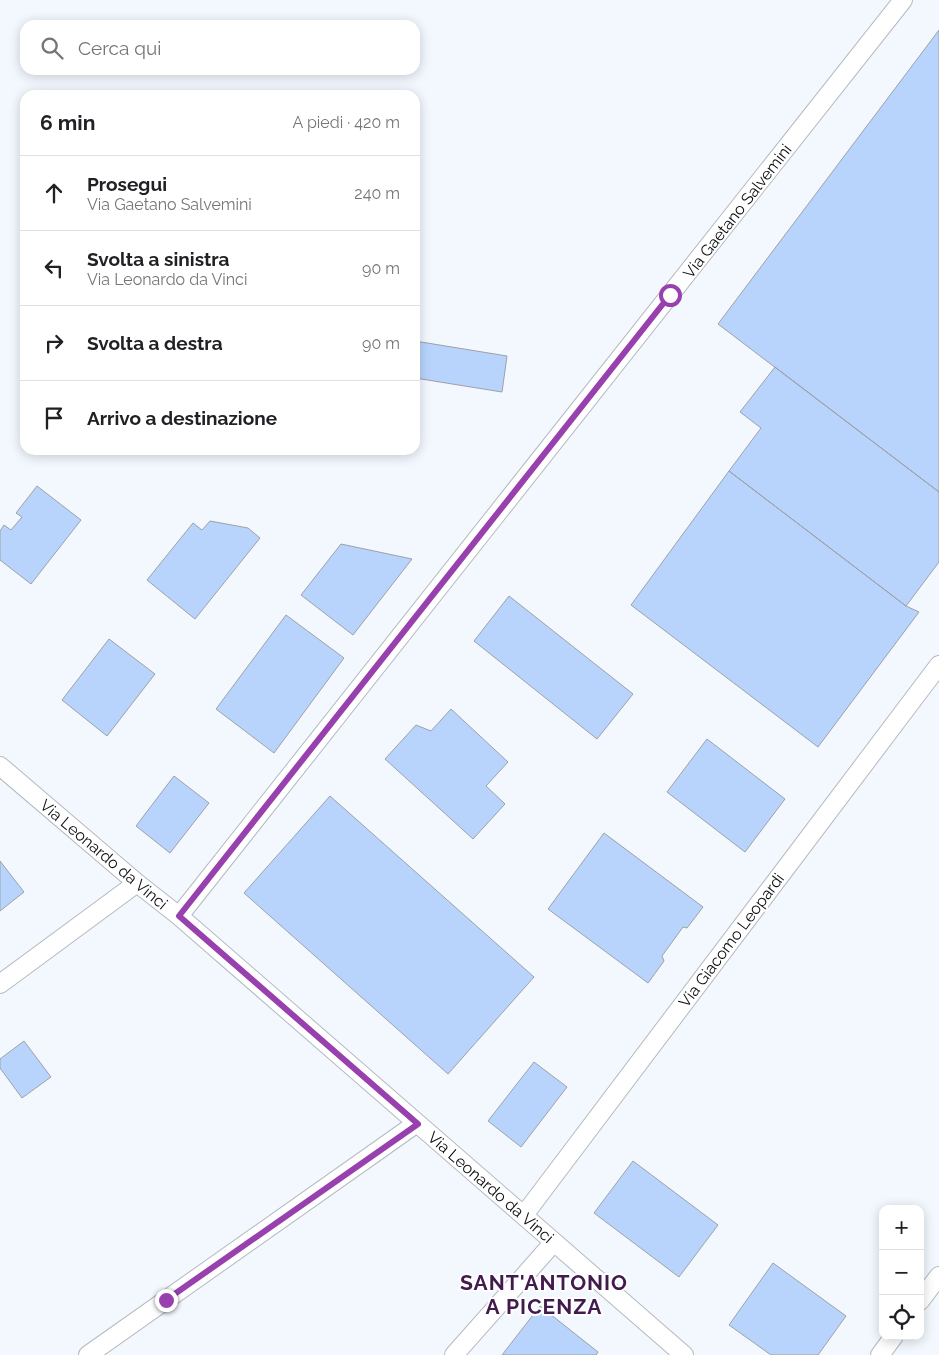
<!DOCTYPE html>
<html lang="it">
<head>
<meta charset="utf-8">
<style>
	:root { --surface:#fff; --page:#f6f6f6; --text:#202124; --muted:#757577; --line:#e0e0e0 }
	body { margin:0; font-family:Raleway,sans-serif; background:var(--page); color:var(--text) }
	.controls { position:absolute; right:15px; bottom:15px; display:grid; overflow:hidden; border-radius:10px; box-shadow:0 2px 12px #0003 }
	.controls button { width:45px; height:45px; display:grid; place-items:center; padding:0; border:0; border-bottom:1px solid var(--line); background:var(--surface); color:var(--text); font:25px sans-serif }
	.stop { position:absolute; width:15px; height:15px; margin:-11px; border:4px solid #9841ae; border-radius:50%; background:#fff }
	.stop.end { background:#9841ae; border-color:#fff; box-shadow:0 1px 5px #0008 }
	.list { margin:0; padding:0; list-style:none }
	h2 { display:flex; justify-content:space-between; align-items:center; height:65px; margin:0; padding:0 20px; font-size:21px }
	h2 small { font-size:16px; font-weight:400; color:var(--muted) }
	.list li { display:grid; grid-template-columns:32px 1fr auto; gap:15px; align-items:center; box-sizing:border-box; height:75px; padding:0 20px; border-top:1px solid var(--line) }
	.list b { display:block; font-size:19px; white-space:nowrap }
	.list p { margin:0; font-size:16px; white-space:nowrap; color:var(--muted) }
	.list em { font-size:16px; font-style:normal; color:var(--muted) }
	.icon { flex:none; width:28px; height:28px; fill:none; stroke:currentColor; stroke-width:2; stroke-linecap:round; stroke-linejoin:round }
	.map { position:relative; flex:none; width:939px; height:1355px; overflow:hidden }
	.search { position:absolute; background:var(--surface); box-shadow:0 2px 12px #0003; left:20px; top:20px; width:400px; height:55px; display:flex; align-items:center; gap:12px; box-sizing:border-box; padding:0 18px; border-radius:15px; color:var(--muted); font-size:19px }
	.panel { position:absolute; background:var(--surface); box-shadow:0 2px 12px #0003; left:20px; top:90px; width:400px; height:365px; border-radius:15px }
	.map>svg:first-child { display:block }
</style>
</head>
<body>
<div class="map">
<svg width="939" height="1355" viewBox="0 0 939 1355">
	<rect width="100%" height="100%" fill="#f3f8ff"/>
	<path fill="#b8d4fc" stroke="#9da1a8" d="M939,30v462l-221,-168z
		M415,341l92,15 -5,36 -87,-14z
		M775,367l164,125v70l-33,44 -177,-135 32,-43 -21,-16z
		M729,471l177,135 13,6 -101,135 -187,-142z
		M37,486l44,34 -50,64 -31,-24v-29l4,-6 7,5 11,-13 -6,-4z
		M210,521l38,7 12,10 -65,81 -48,-39 46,-57 9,7z
		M341,544l71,15 -59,76 -52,-40z
		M509,596l124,98 -36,45 -123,-98z
		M286,615l58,43 -70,95 -58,-44z
		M109,639l46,35 -48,62 -45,-36z
		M451,709l57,53 -22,24 19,18 -32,35 -88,-80 31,-34 15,6z
		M707,739l78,60 -40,53 -78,-60z
		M174,776l35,27 -39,50 -34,-27z
		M330,796l204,181 -86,97 -204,-181z
		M604,833l99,74 -16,21 -4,-1 -21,29 2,5 -16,22 -100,-74z
		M0,861l24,31 -24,19z
		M24,1041l27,36 -29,21 -22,-30v-9z
		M534,1062l33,25 -46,60 -33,-26z
		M633,1161l85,64 -39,52 -85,-64z
		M773,1263l73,53 -28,39h-47l-42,-30z
		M540,1306l58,46 -2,3h-94z"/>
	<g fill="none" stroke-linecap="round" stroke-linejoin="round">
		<g stroke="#b5b9c0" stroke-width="20">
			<path id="street" d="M0,766l137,117 42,33 505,439
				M179,916l724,-916
				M0,984l137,-101
				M524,1215l415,-550
				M920,1301l19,-25
				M88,1355l329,-232
				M454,1355l100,-113
				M880,1355l14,-19"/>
		</g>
		<use href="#street" stroke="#fff" stroke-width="18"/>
	</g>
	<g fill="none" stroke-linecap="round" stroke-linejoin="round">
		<path stroke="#9841ae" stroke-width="6" d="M166,1300l252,-176 -239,-208 491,-621"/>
	</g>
	<g text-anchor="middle" stroke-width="4" stroke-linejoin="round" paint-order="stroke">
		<g font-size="16" fill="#0a0c0e" stroke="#fff">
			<text transform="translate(737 211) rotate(-52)" y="6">Via Gaetano Salvemini</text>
			<text transform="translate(104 854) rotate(40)" y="6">Via Leonardo da Vinci</text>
			<text transform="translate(731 940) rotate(-53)" y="6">Via Giacomo Leopardi</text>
			<text transform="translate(491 1187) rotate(41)" y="6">Via Leonardo da Vinci</text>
		</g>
		<g font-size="21" font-weight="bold" letter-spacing="1" fill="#431a4e" stroke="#fff">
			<text x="544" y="1290">SANT'ANTONIO<tspan x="544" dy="24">A PICENZA</tspan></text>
		</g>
	</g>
</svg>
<div class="controls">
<button>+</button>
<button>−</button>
<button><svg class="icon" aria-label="locate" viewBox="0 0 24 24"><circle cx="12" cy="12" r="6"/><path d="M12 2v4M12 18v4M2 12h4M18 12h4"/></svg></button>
</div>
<div class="stop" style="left:670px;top:295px"></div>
<div class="stop end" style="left:166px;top:1300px"></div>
<div class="search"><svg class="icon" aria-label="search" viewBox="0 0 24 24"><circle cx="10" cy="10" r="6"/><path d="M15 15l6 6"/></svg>Cerca qui</div>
<section class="panel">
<h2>6 min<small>A piedi · 420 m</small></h2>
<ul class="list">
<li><svg class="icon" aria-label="ahead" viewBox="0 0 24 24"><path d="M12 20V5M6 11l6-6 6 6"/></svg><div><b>Prosegui</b><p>Via Gaetano Salvemini</p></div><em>240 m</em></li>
<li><svg class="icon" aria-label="left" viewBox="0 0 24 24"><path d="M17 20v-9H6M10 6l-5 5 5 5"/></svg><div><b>Svolta a sinistra</b><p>Via Leonardo da Vinci</p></div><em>90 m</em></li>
<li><svg class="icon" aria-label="right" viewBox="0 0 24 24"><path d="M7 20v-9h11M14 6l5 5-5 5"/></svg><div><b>Svolta a destra</b></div><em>90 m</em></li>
<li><svg class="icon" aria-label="arrive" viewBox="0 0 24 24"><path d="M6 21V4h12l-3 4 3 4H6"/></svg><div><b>Arrivo a destinazione</b></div></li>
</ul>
</section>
</div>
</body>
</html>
